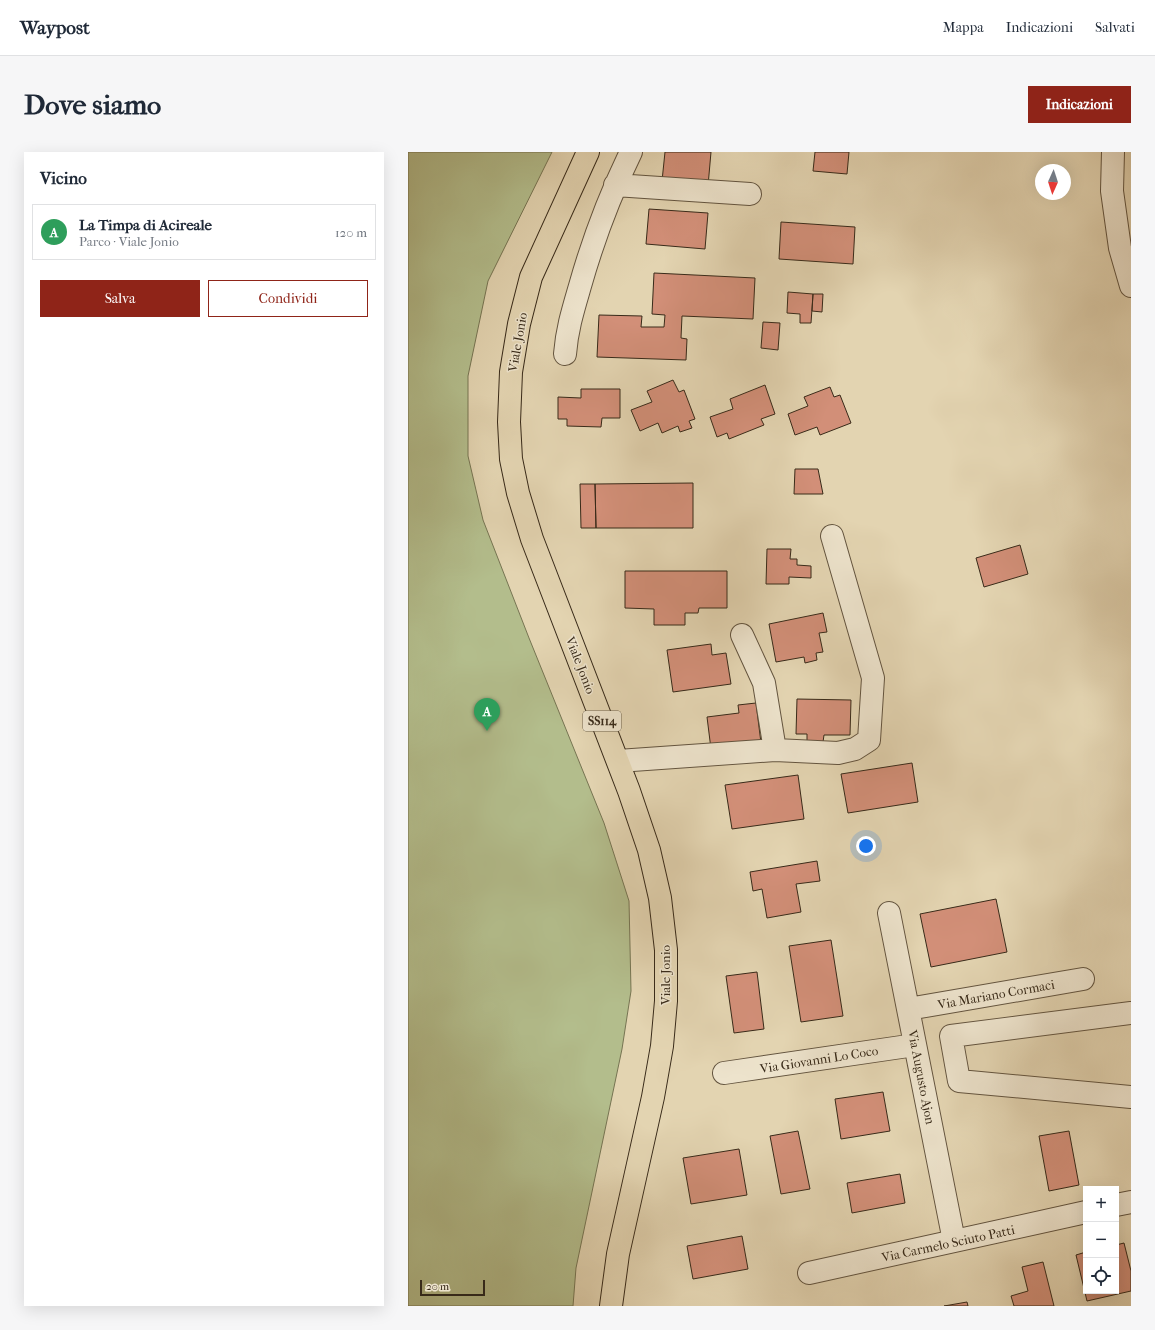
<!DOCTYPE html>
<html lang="it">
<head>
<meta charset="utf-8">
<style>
	:root { --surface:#fff; --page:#f6f6f7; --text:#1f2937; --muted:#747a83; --line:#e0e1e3; --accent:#8f2418 }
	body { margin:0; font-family:"IM FELL French Canon",serif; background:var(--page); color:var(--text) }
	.controls { position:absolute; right:12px; bottom:12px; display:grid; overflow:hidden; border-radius:0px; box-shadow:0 4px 16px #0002 }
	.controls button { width:36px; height:36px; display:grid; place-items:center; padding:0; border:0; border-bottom:1px solid var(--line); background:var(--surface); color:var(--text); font:20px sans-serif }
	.compass { position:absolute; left:627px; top:12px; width:36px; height:36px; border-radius:50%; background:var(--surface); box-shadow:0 4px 16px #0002; rotate:183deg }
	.scale { position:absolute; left:12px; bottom:10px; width:65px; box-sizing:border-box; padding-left:4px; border:2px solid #382a19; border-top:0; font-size:11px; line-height:14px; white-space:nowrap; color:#382a19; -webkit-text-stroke:3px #ede3cc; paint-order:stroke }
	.you { position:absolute; left:458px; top:694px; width:14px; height:14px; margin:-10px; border:3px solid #fff; border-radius:50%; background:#1a73e8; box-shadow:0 0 0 6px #1a73e833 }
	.badge { display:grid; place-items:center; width:26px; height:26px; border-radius:50%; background:var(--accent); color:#fff; font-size:13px; font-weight:700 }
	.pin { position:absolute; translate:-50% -33px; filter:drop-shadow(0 1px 2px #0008) }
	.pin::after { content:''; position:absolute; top:21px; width:14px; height:12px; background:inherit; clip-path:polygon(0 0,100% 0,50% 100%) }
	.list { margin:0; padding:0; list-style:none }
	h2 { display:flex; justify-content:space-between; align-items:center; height:52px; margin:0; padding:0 16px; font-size:17px }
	h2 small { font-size:13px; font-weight:400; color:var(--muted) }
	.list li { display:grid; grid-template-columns:26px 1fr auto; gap:12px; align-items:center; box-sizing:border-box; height:56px; margin:0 8px 8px; padding:0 8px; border:1px solid var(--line); border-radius:0px }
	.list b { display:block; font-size:15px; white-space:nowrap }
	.list p { margin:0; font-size:13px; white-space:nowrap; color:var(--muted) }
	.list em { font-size:13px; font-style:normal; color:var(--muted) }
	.actions { display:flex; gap:8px; padding:12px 16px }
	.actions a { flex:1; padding:9px 0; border:1px solid var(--accent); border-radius:0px; text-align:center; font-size:14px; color:var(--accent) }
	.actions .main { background:var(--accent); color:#fff }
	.icon { flex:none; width:22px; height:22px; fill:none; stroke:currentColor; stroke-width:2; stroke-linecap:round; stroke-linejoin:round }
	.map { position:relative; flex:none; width:723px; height:1154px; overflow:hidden; border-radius:0px }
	header { display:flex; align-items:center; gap:24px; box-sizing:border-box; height:56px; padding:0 20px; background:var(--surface); border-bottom:1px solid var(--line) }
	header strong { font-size:19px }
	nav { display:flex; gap:22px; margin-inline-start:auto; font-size:14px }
	.intro { display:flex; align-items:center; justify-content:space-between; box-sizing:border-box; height:96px; padding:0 24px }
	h1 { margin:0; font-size:28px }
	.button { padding:10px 18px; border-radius:0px; background:var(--accent); color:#fff; font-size:14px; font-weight:700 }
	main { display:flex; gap:24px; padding:0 24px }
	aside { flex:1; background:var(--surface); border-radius:0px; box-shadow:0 4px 16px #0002 }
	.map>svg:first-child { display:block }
</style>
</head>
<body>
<header>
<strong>Waypost</strong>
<nav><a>Mappa</a><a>Indicazioni</a><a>Salvati</a></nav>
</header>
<div class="intro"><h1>Dove siamo</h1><a class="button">Indicazioni</a></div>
<main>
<aside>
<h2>Vicino<small></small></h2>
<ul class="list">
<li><span class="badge" style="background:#2e9e5b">A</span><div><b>La Timpa di Acireale</b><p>Parco · Viale Jonio</p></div><em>120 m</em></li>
</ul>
<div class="actions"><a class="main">Salva</a><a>Condividi</a></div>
</aside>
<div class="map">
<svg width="723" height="1154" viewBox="0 0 723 1154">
	<rect width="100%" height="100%" fill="#e3d4b1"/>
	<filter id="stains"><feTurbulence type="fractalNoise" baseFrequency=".005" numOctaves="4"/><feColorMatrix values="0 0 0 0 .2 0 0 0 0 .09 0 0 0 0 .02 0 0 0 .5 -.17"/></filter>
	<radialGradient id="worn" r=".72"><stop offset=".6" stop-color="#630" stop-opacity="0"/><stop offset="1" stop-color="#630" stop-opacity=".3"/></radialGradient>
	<path fill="#b3bd8c" stroke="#767452" d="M0,0h144l-64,129 -20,95v80l15,64 46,118 75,185 25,78 2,90 -9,58 -46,219 -3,38h-165z"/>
	<path fill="#d28f78" stroke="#382a19" d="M257,0h46l-3,34 -46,-5z
		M407,0h34l-2,22 -34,-3z
		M241,57l59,4 -3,36 -59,-5z
		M373,70l74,5 -2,37 -74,-5z
		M246,121l101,5 -2,41 -71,-3 -1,22 6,1 -1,21 -89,-3 2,-42 43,1 -1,11h23l1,-12 -13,-1z
		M380,140l25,2 -2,29h-11v-9l-13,-1z
		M405,142h10l-1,18 -10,-1z
		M355,170l17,1 -2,27 -17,-2z
		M265,228l6,12 5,-2 11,29 -6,2 3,7 -12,4 -2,-6 -16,7 -4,-10 -18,8 -9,-21 21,-8 -5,-11z
		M357,233l10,29 -14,5 3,6 -35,14 -2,-6 -10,4 -7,-20 23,-8 -3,-10z
		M422,235l4,10 6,-2 11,28 -31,12 -3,-8 -22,8 -7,-21 20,-8 -4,-9z
		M173,237h39v29h-18l-1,9 -34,-1v-7h-9v-22l23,1z
		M387,317h23l5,25h-29z
		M285,331v45h-97l-1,-44z
		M172,332h15l1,44h-15z
		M612,393l8,29 -44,13 -8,-29z
		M359,397h24l-1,10h7v6l14,1v12l-22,-1v7h-23z
		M217,419h102v37h-28l-1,5h-13v12h-31v-16l-29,-1z
		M415,461l4,19 -8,1 4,19 -7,1 1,7 -12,3 -1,-6 -28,5 -7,-38z
		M303,492l1,11 14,-2 5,31 -58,8 -6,-42z
		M389,547l54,1 -1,35h-26l-1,7h-16v-8h-11z
		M348,551l5,40 -50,6 -4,-32 32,-4 -1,-8z
		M504,611l6,39 -70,11 -7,-39z
		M390,623l6,44 -72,10 -7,-44z
		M409,709l3,20 -24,3 5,28 -34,6 -5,-29 -9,2 -3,-19z
		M588,747l11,53 -76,15 -11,-53z
		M423,788l12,76 -42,6 -12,-76z
		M349,820l7,57 -30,4 -8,-57z
		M475,940l7,39 -49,8 -6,-40z
		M390,979l12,58 -29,5 -11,-58z
		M661,979l10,54 -30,6 -10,-55z
		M331,997l8,46 -56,9 -8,-46z
		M492,1022l5,29 -53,10 -5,-30z
		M334,1084l6,33 -55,10 -6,-33z
		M716,1091l7,28v20l-44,10 -11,-46 10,-3v39h30v-46z
		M635,1110l11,44h-40l-3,-10 17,-5 -6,-24z
		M559,1150l1,4h-24z"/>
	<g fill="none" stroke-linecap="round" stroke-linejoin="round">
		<g stroke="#63543f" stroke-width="24">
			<path id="street" d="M705,0l-1,39 8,57 11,38
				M207,33l135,9
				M157,202c2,-25 8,-44 15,-68 13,-46 30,-91 51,-134
				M367,598l63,3 17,-4 14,-9 4,-62 -41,-142
				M210,609l157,-11 -11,-67 -22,-48
				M481,761l65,328
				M500,857l175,-30
				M723,861l-180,23 8,45 172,16
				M316,921l191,-28
				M708,1053l15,-3
				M401,1121l277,-61"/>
		</g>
		<g stroke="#382a19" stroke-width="24">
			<path id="primary" d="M180,0l-57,125 -12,47 -8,48 -2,50 2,37 7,34 14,46 97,252 20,59 11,48 6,52v51l-4,45 -9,51 -35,157 -7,52"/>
		</g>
		<use href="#street" stroke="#ede3cc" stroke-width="22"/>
		<use href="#primary" stroke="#e3d4b1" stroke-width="22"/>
	</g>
	<g text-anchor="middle" stroke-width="3" stroke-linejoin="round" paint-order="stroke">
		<rect fill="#ede3cc" stroke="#6e624f" stroke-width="1" x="175" y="559" width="38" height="20" rx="3"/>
		<g font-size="12" font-weight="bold" fill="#382a19">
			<text x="194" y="573">SS114</text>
		</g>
		<g font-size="13" fill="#382a19" stroke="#ede3cc">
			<text transform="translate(109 190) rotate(-80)" y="5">Viale Jonio</text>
			<text transform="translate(173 513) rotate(69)" y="5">Viale Jonio</text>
			<text transform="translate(257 823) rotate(-90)" y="5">Viale Jonio</text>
			<text transform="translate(588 842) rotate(-10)" y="5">Via Mariano Cormaci</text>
			<text transform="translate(411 907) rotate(-9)" y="5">Via Giovanni Lo Coco</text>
			<text transform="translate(514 925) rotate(79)" y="5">Via Augusto Ajon</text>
			<text transform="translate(540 1091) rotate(-12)" y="5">Via Carmelo Sciuto Patti</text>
		</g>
	</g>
	<rect width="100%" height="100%" filter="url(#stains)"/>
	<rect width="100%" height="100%" fill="url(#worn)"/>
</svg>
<div class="controls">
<button>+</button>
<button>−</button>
<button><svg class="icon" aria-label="locate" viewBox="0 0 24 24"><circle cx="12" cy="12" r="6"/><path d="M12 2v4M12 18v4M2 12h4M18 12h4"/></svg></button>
</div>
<svg class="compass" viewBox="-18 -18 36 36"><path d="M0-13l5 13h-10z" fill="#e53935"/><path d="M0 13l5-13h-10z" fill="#747a83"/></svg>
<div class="scale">20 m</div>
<div class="you"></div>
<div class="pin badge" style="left:79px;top:579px;background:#2e9e5b">A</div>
</div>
</main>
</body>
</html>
